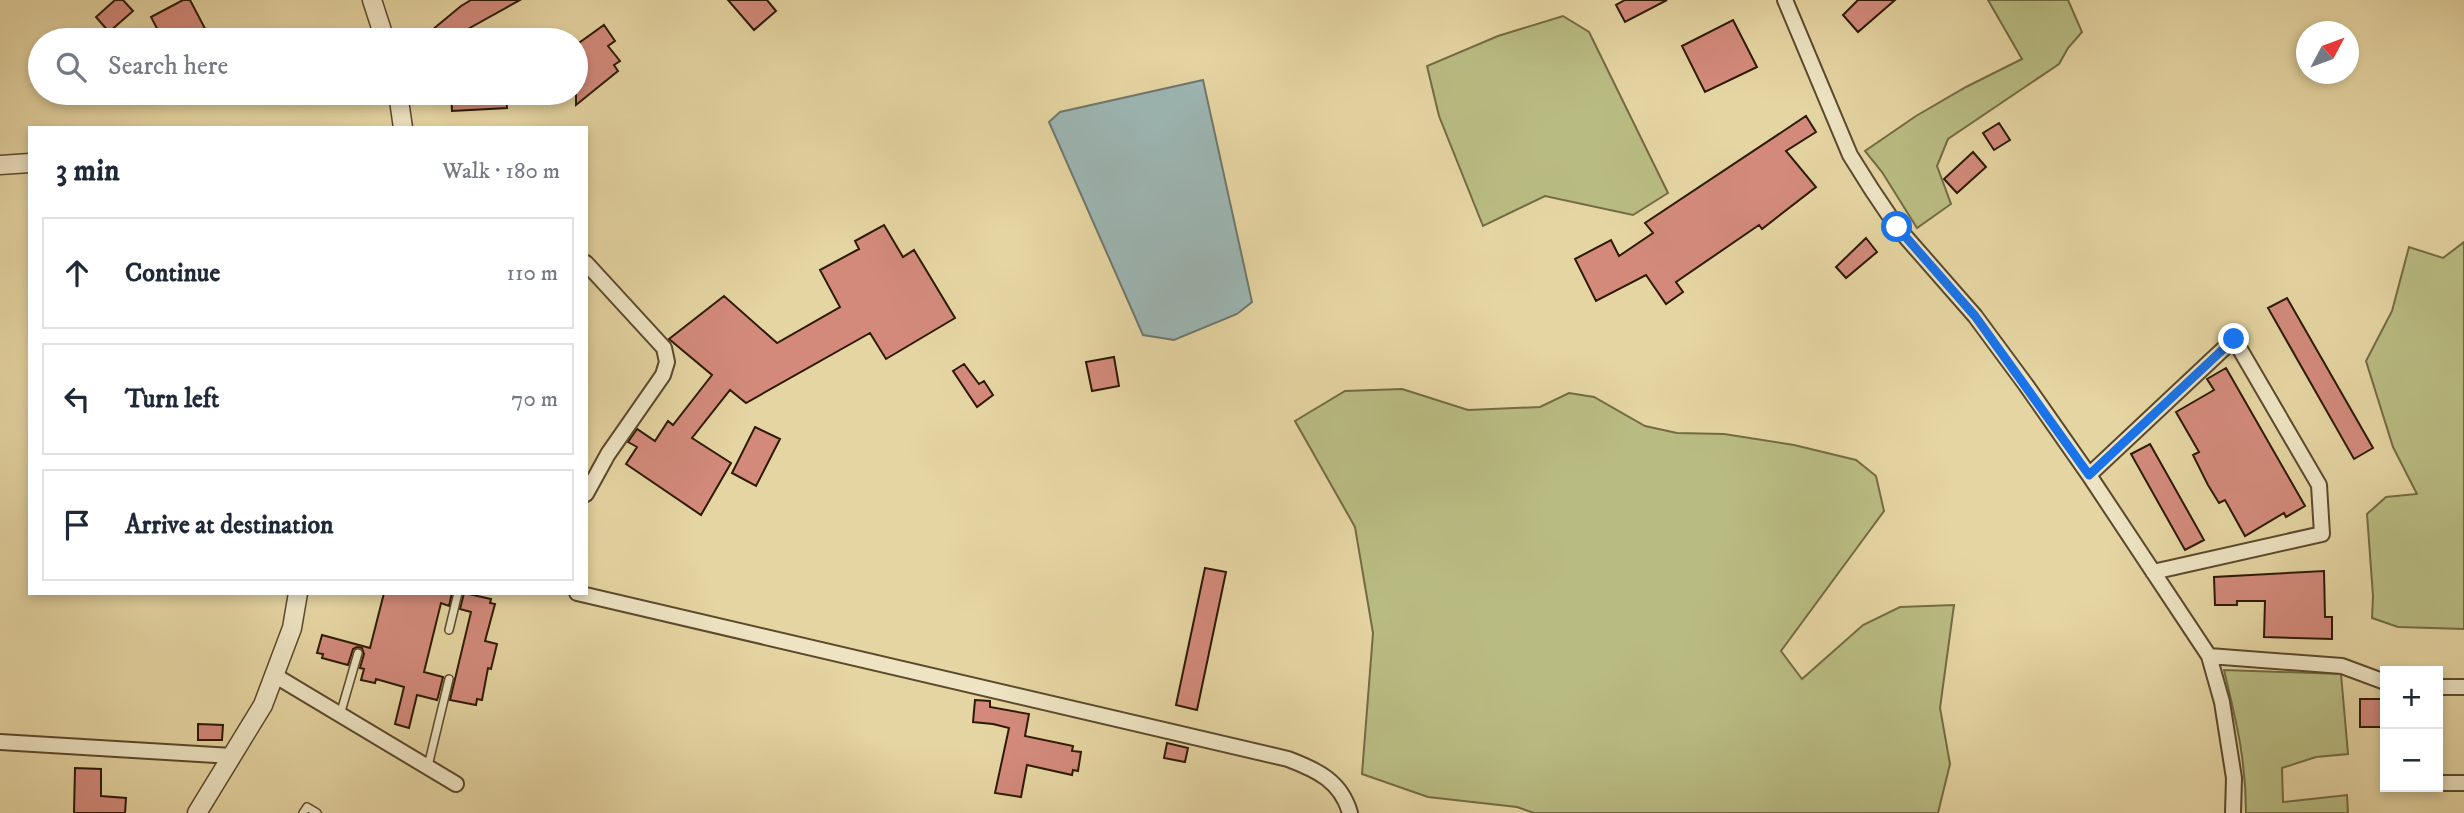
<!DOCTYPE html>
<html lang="en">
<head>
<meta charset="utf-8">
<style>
	:root { --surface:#fff; --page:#f6f6f7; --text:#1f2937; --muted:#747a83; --line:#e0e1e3 }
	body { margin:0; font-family:"IM FELL DW Pica",serif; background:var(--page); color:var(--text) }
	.controls { position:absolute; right:21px; bottom:21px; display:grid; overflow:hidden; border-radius:0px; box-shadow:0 4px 10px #0003 }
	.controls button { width:63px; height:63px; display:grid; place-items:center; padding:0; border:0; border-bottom:2px solid var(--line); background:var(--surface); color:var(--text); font:35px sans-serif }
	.compass { position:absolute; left:2296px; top:21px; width:63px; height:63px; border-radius:50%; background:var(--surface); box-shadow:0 4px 10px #0003; rotate:49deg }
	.stop { position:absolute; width:21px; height:21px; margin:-16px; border:5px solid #1a73e8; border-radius:50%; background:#fff }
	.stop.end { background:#1a73e8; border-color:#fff; box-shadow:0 2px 7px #0008 }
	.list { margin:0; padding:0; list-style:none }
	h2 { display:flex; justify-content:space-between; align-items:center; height:91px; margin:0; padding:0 28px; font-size:30px }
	h2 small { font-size:23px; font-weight:400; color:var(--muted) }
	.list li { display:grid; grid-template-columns:46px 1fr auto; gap:21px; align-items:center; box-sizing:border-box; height:112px; margin:0 14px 14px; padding:0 14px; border:2px solid var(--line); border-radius:0px }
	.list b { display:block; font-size:26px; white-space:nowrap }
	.list em { font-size:23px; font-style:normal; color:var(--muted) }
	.icon { flex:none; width:38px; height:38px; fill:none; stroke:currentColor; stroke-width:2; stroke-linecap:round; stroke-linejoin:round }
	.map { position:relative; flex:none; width:2464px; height:813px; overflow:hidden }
	.search { position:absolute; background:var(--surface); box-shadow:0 4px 10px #0003; left:28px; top:28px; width:560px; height:77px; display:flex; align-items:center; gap:18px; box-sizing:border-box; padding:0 24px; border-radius:38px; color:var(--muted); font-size:26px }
	.panel { position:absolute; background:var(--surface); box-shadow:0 4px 10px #0003; left:28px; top:126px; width:560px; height:469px; border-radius:0px }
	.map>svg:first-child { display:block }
</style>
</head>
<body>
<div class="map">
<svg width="2464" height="813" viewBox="0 0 2464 813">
	<rect width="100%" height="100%" fill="#e5d5a2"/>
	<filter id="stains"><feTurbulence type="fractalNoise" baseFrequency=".00286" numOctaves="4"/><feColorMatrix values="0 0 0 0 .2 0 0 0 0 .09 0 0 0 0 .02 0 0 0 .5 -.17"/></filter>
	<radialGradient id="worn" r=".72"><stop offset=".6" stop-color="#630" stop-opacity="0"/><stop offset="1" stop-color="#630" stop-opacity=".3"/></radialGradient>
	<path fill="#b9bc82" stroke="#736b43" stroke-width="2" d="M1988,0h80l14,32 -14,16 -9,16 -111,75 -11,27 14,38 -34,24 -35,-56 -17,-21 51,-35 50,-29 56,-28z
		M1563,16l26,16 79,161 -35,22 -88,-19 -62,30 -44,-110 -12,-50 71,-30z
		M2464,242v387l-66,-2 -26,-9 1,-22 -6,-82 19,-17 31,-3 -24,-47 -27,-86 26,-50 17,-64 34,11z
		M1402,389l66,21 72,-3 29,-14 25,4 51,29 32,7 47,1 70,11 62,15 20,16 8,35 -103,140 21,28 61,-54 37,-18 54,-2 -14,103 10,56 -12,49h-404l-17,-6 -89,-10 -66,-23 11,-141 -18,-106 -60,-106 50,-30z
		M2224,670l117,4 7,80 -32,3 -34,11 1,34 64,-7 1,18h-102c0,-53 -10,-93 -22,-143z"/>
	<path fill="#9cb5b2" stroke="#70776c" stroke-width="2" d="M1203,80l49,222 -15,12 -63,26 -31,-5 -94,-213 11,-10z"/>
	<path fill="#d38a7b" stroke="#2d1a04" stroke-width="2" d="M115,0h8l10,11 -24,21 -13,-15z
		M183,0h7l21,40h-48l-12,-23z
		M471,0h49l-72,40h-28l41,-34z
		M728,0h39l9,11 -22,19z
		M1625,0h42l-42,22 -9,-17z
		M1858,0h37l-37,32 -15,-17z
		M1733,20l24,47 -52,25 -23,-46z
		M604,25l11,16 -7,5 12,15 -6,4 4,6 -42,34v-60z
		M451,93h55l1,15 -55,3z
		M1806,116l10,16 -30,19 30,36 -54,42 -3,-4 -83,57 7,10 -17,12 -20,-29 -50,26 -21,-42 36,-19 8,16 34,-23 -8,-10z
		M1999,123l11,17 -16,10 -11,-17z
		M1973,152l13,15 -29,26 -13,-14z
		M884,225l19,32 11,-7 41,68 -69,41 -16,-26 -124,70 -16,-13 -38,48 39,25 -30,52 -75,-51 11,-17 -9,-5 9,-13 18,12 13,-20 5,4 39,-50 -43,-36 55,-43 53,47 63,-36 -20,-37 39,-21 -4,-8z
		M1866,238l11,14 -31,26 -10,-11z
		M2287,298l86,150 -19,11 -86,-151z
		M1114,357l5,29 -27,5 -6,-29z
		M964,364l15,20 5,-3 9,14 -16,12 -24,-36z
		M2226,368l79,138 -19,11 -2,-4 -39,23 -20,-36 -6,3 -11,-18 -15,-30 6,-3 -23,-40 38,-22 -7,-11z
		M755,427l25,12 -24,47 -24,-13z
		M2150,444l54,96 -19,10 -54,-96z
		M1205,568l21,4 -29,138 -21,-5z
		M2324,571l1,46h7v22l-68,-2 1,-36h-28v4h-22l-1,-28z
		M384,593h68l-3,13 -8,-3 -17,69 19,5 -5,20 -1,3 -20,-5 -8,33 -14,-4 9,-37 -28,-8 -1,4 -14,-3 3,-11 -4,-1 4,-14 -2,-6 -5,-1 -4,2 -5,16 -26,-7 1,-4 -6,-1 5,-18 48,13z
		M464,593l27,6 -1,4 5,1 -10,37 12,3 -6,25 -3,-1 -6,32 -5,-1 -1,6 -26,-5 21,-88 -11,-3z
		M2360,699h22v28h-22z
		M975,700l15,1v6l39,7 -4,22 48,10 -1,5 9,1 -3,19 -5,-1 -1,5 -45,-10 -6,32 -26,-4 14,-65 -16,-4 -20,-2z
		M198,724l25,1 -1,15h-24z
		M1167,743l21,5 -3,14 -21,-4z
		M75,768l26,1v27l25,2 -1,15h-51z"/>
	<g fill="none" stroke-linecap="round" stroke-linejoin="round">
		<g stroke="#5b492c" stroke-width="10">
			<path id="service" d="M449,630l9,-37
				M340,715l18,-62
				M428,766l21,-87
				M303,813l4,-6 10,6"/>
		</g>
		<g stroke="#5b492c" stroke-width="18">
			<path id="minor" d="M1785,0l65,155 22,35 25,37 78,89 51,69 63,90 120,181 13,46 12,76 -1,35
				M586,263l78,85 3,14 -4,13 -55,79 -22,40
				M2089,475l145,-136 85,146 3,49 -169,38
				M577,593l711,166c29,11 53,22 62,54
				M2209,656l133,10 43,16
				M274,675l182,109
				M2438,687h26
				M0,742l232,14
				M2438,783h26"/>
		</g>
		<g stroke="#5b492c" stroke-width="21">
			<path id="tertiary" d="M372,0l13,40
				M398,93l5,35
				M0,165l30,-2
				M197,813l66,-108 29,-77 6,-35"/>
		</g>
		<use href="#service" stroke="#eee4c3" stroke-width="7"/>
		<use href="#minor" stroke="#eee4c3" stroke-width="14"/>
		<use href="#tertiary" stroke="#eee4c3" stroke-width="18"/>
	</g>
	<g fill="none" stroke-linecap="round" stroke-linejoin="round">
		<path stroke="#1a73e8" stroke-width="9" d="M1897,227l78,89 114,159 145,-136"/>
	</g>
	<rect width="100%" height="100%" filter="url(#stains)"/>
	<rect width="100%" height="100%" fill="url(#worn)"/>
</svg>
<div class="controls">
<button>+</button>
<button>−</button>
</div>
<svg class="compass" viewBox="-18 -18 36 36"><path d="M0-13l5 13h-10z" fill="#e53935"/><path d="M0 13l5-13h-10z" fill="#747a83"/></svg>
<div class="stop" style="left:1897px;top:227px"></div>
<div class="stop end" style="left:2234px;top:339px"></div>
<div class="search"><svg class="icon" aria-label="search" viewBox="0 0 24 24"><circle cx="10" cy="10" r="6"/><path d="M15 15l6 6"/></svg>Search here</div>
<section class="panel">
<h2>3 min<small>Walk · 180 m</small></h2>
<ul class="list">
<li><svg class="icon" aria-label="ahead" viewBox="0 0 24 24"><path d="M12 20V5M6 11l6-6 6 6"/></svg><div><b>Continue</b></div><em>110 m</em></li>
<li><svg class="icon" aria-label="left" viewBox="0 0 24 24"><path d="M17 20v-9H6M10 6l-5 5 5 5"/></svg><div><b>Turn left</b></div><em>70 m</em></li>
<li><svg class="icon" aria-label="arrive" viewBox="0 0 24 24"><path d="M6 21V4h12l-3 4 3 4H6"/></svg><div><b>Arrive at destination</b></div></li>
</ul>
</section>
</div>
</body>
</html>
